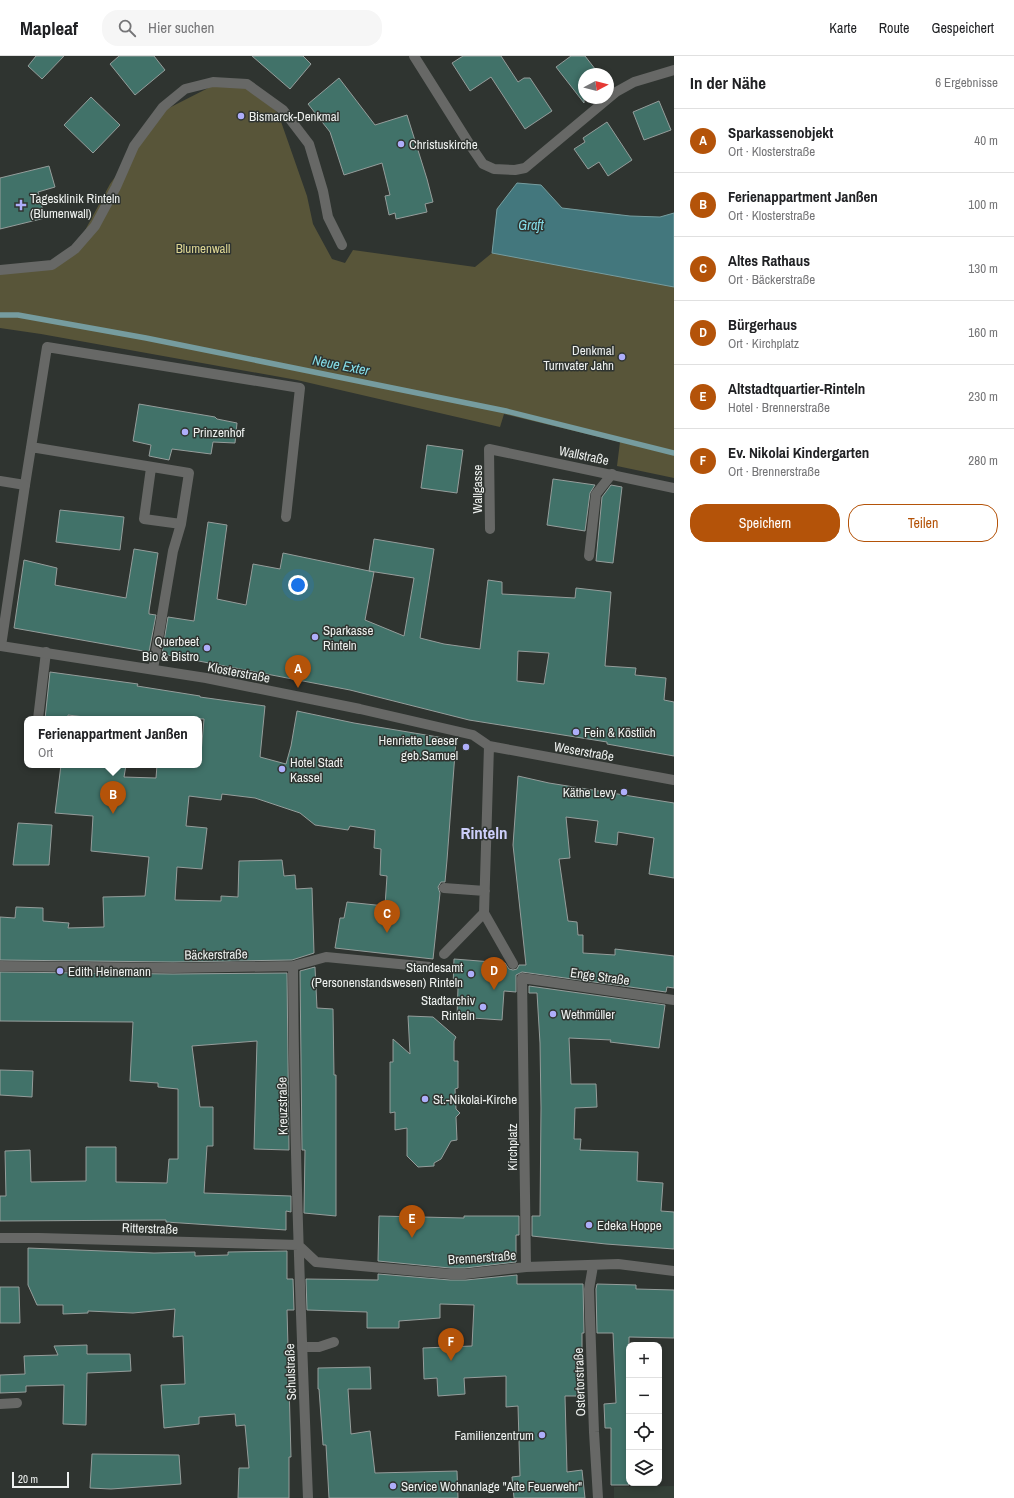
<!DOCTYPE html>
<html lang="de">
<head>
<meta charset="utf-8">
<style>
	:root { --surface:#fff; --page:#f6f6f6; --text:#202124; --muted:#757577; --line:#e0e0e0; --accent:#b45309 }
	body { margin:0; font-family:"Archivo Narrow",sans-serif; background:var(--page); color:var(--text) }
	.controls { position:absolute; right:12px; bottom:12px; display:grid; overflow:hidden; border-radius:8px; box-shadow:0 2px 6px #0003 }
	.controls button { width:36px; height:36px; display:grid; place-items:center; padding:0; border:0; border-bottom:1px solid var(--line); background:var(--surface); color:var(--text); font:20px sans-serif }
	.compass { position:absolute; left:578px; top:12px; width:36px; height:36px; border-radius:50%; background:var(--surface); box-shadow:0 2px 6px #0003; rotate:83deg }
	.scale { position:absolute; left:12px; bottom:10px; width:57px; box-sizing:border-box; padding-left:4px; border:2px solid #eef1ef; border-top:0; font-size:11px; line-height:14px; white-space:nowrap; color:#eef1ef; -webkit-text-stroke:3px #2f3430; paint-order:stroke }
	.you { position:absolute; left:298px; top:529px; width:14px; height:14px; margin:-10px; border:3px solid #fff; border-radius:50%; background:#1a73e8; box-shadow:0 0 0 6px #1a73e833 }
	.badge { display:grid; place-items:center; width:26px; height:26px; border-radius:50%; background:var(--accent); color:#fff; font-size:13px; font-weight:700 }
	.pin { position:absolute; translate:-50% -33px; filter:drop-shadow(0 1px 2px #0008) }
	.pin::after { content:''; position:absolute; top:21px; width:14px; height:12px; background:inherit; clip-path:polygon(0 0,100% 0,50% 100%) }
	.popup { position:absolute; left:24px; top:660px; width:178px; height:52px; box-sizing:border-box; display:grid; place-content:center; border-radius:8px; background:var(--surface); filter:drop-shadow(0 1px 3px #0005); font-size:13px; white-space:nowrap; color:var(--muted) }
	.popup b { font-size:15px; color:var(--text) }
	.popup::after { content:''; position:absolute; left:50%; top:100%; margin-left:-8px; border:8px solid transparent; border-top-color:var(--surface) }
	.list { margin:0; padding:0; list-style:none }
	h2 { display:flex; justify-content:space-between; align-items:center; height:52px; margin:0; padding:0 16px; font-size:17px }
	h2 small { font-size:13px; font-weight:400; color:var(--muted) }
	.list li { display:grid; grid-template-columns:26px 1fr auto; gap:12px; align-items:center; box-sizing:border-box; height:64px; padding:0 16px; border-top:1px solid var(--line) }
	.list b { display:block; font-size:15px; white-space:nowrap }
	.list p { margin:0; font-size:13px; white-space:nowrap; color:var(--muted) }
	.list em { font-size:13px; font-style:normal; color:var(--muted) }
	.actions { display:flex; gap:8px; padding:12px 16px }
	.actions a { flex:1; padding:9px 0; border:1px solid var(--accent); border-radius:16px; text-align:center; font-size:14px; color:var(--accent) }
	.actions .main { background:var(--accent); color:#fff }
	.icon { flex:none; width:22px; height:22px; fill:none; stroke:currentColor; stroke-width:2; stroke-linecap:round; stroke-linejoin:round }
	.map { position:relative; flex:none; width:674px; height:1442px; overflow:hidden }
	header { display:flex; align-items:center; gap:24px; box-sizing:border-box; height:56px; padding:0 20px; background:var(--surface); border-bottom:1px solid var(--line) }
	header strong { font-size:19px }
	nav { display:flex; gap:22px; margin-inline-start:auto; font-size:14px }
	.search { width:280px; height:36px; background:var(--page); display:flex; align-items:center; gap:10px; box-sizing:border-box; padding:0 14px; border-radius:16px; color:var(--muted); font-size:15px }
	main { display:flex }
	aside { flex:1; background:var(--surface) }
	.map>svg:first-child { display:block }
</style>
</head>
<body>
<header>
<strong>Mapleaf</strong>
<div class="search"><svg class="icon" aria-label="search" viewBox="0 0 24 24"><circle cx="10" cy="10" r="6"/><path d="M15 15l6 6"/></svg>Hier suchen</div>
<nav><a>Karte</a><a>Route</a><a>Gespeichert</a></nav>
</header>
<main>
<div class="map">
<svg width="674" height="1442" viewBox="0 0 674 1442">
	<rect width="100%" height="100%" fill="#2f3430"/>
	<path fill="#354038" d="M674,1430v12h-60v-11z"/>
	<path fill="#585539" d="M218,27l34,4 26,26 29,83 6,28 19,35 13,4 8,-13 122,17 17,-14 5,-44 20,-26 24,2 21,23 68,8 30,1 14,-4v265l-57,-12 3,-24 -116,-28 -4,13 -203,-47 -256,-46 -41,-6v-58l52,-5 23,-16 35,-65 55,-74z"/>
	<path fill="#43777d" stroke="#769c9f" d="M517,127l24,2 21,23 68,8 30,1 14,-4v74l-182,-34 5,-44z"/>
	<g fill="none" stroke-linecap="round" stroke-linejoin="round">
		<path stroke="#769c9f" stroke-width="5.5" d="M0,259h18l128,23 360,73 168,42"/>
	</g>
	<path fill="#417269" stroke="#959d9b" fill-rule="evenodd" d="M36,0h28l-22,23 -14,-13z
		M119,0h35l11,14 -30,25 -25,-31z
		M252,0h51l8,8 -21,25z
		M463,0h38l17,26 6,-4h6l22,33 -27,18 -34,-52 -21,14 -18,-28z
		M571,0h14l14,18h-15v29l-28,-36z
		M339,22l36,47 32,-10 20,64 6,23 -8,2 2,8 -31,7 -1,-6 -6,2 -4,-19 5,-1 -8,-32 -38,12 -14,-43 -22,-28z
		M91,41l29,28 -27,28 -29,-28z
		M659,45l12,29 -27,10 -11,-28z
		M607,66l25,38 -24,16 -9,-14 -11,7 -14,-20 11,-7 -2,-4z
		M49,110l6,21 -17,5 7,26 -45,11v-51z
		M139,348l76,13 2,2 20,4 -2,20 -22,-1 -2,12 -39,-5 -3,11 -20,-4 2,-11 -18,-4z
		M427,389l36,5 -6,43 -36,-5z
		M553,423l42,6 -5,8 -5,38 -38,-6z
		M611,429l11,2 -9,76 -17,-2 6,-64z
		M60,454l64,7 -4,33 -64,-8z
		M208,466l19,3 -10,74 29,6 7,-41 27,5 3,-16 91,19 -9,48 39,16 10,-58 -45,-7 5,-32 60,10 -14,89 24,6 36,5 8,-69 14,2v12l73,4 1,-10 35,4 -6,74 31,2 -1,7 31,3 -2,22 10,2v54l-67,-12v-2l-138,-22 -119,-30 -188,-36 6,-37 26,4zM518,595l31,2 -5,31 -27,-3z
		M134,493l24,4 -9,58v3l7,1 -7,37 -135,-24 10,-68 33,8 -2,17 71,13z
		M50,616l88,12 -1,2 63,10v1l65,9 -5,51 26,7 5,-18 6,-35 57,12 102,17 -9,120 -2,22h-4l-3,5 2,6 -7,66 -98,-11 5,-30h4l3,-16 38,4 2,-30 -7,-1 1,-26 -7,-1 1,-18 -25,-4 -2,4 -33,-5 -15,-12 -45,-15 -33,-4 -1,6 -32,-4 -3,30 21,2 -5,41 -25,-2 -2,33 46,1v-5l17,1 1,-36 43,-1 2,16 11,-1 1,14 16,-1 2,65 -22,7 -119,2 -173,-2v-43l15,1 1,-11 27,1v13l26,2 -1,5 36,-1 -1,-30 42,-1 4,-39 -58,-6 2,-35 -38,-3 6,-48h65l-2,12 32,1 1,-13h43l4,-46 -71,-1v1h-32l-33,-4v4h-23z
		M518,720l31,7 125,20v75l-25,-4 5,-36 -36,-6 -1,13 -22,-3 3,-21 -32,-4 4,41 -11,1 9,62 9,1 1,13h5v18l32,2v-6l59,7v32l-7,-1 -1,5 -144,-20 -6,3v17l-12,-1 -2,29 -45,-3 1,-29 -5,-1 1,-28 51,4 4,6 4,1 4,-1 2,-4h7l-13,-120z
		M18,767l34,2 -3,40h-36z
		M315,911l2,41 16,1 1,66h2v141l-32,-3 1,-63h-3l-2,-179z
		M0,916l173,2 114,-1 2,177 -35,-1 3,-108 -65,5 8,61h13v39h-6l-3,47 87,3v16l-5,-1v19l-120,-8v-2l-166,1v-25h6l-1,-45 25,-1 1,32 55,-1v-34h30v35l51,1 2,-24h9v-70l-20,-2v-4l-28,-2 3,-59 -133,-1z
		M529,930l136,19 -6,43 -49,-6 1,-2 -42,-2 2,46h25l1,23 -22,1 -1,31h7l-1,11 58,2 -1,29 26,2 -2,28 13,1v37l-68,-5 -74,-8v-20h8l1,-108 -1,-65 -3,-50h-8z
		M408,960l25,1 23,20 -2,4v20h4v27l-3,1 1,20 4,4 -4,4 1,23 -6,1 -10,18 -7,4v3l-16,1 -11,-11v-28l-12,2v-18l-5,1v-51h3v-23l17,15z
		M0,1014l33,1 -1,26 -32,-2z
		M379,1160l85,2v-2h55v19h-3v27l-51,6h-15l-72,-7z
		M28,1192l126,5 41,-1v4l33,-1v-3l59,-1v28h6l1,31h-7l4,147h-2v41h-51l1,-30h10l-4,-43 -9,1 -1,-12 -36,3v7l-35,4 -3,-43 24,-1 -2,-48 -10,1 2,-28 -42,4 -45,-2v2l-25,1v-9h-26l-9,-20z
		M378,1218l72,6h16l51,-5v9h66l1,49h-2v63h-17l2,76 15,-2 3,28h-71l-2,-21 8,-1 -2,-70 -12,1v-31l-42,2 1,16 -27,2 -1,-18 -13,1 -1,-31 49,-2 2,-41 -34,-1v14l-41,3v7h-32v-16l-60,-2 -1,-31 72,1z
		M597,1228l39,1v4l38,1v48l-45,-1v148h-18v-57h-6l-1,-24 12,-1 -3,-70h-16l-1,-44z
		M0,1231h19l1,36h-20z
		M87,1289v9h43l1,17 -44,2 -1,52 -23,-1 1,-39 -38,1v6l-26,1v-18l25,-1 -1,-18 34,-1 -4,-9z
		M370,1311l1,22h-23l3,45 19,-3 5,42 82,-2 1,27h-129l-3,-53h-3l-4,-56h-1v-21z
		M92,1398l87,1 2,29 -70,5 -21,-1z"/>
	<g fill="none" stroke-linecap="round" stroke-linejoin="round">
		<path stroke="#676866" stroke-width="10" d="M31,391l158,26 -8,51 -8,27 -20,118
			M151,412l-7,51 37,5
			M25,429l22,-138 253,41 -14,129
			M589,500l7,-62 16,-20
			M38,663l8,-67
			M302,1291h17l15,-5
			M0,1348l17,-1"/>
		<path stroke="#676866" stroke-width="10" d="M1,590l205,32 154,31 113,26 16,11 185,34
			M489,690l-5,167 29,51
			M444,832l41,3
			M444,898l40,-41"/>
		<path stroke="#676866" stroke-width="10" d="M414,0l56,89 13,19 11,5 21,1 10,-2 91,-76 18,-10 40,-12
			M0,214l52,-5 23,-16 20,-23 21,-39 18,-41 29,-39 22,-18 28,-7 34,2 36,26 26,34 14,47 5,26 14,28
			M0,425l25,4 -24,161h-1
			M490,473l-1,-80 185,39
			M0,910l173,2 120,-2 33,-9 104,10
			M293,910c1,178 8,355 15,532
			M0,1182h39l259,7
			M298,1189l18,17 134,12h15l61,-7 92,-3 56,7
			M593,1210l-4,23 5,143 4,66
			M526,1211l-4,-289 152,22"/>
	</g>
	<g fill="#aeaefa" stroke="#2f3430" stroke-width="1.5">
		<circle cx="241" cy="60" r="4"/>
		<circle cx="401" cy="88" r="4"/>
		<path d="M19 143h4v4h4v4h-4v4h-4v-4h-4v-4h4z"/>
		<circle cx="622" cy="301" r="4"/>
		<circle cx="185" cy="376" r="4"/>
		<circle cx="315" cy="581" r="4"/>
		<circle cx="207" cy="592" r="4"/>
		<circle cx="576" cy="676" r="4"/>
		<circle cx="466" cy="691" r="4"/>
		<circle cx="282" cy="713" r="4"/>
		<circle cx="624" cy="736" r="4"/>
		<circle cx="60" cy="915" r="4"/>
		<circle cx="471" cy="918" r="4"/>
		<circle cx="483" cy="951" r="4"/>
		<circle cx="553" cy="958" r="4"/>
		<circle cx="425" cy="1043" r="4"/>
		<circle cx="589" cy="1169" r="4"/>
		<circle cx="542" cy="1379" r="4"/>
		<circle cx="393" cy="1430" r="4"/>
	</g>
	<g text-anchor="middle" stroke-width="3" stroke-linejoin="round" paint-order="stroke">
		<g font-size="13" fill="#eef1ef" stroke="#2f3430" text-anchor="start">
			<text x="249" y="65">Bismarck-Denkmal</text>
			<text x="409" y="93">Christuskirche</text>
			<text x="30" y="147">Tagesklinik Rinteln<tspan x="30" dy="15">(Blumenwall)</tspan></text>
			<text x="614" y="299" text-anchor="end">Denkmal<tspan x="614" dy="15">Turnvater Jahn</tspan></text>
			<text x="193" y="381">Prinzenhof</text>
			<text x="323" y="579">Sparkasse<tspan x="323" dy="15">Rinteln</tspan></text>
			<text x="199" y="590" text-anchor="end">Querbeet<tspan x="199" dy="15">Bio &amp; Bistro</tspan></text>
			<text x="584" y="681">Fein &amp; Köstlich</text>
			<text x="458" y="689" text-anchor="end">Henriette Leeser<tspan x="458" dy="15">geb.Samuel</tspan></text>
			<text x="290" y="711">Hotel Stadt<tspan x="290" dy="15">Kassel</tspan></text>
			<text x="616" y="741" text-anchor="end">Käthe Levy</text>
			<text x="463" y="916" text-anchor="end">Standesamt<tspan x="463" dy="15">(Personenstandswesen) Rinteln</tspan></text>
			<text x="68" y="920">Edith Heinemann</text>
			<text x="475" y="949" text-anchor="end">Stadtarchiv<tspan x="475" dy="15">Rinteln</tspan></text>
			<text x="561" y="963">Wethmüller</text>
			<text x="433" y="1048">St.-Nikolai-Kirche</text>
			<text x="597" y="1174">Edeka Hoppe</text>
			<text x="534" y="1384" text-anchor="end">Familienzentrum</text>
			<text x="401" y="1435">Service Wohnanlage "Alte Feuerwehr"</text>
		</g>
		<g font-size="13" fill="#dcd492" stroke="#2f3430">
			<text x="203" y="197">Blumenwall</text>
		</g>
		<g font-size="13" fill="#eef1ef" stroke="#2f3430">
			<text transform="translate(584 399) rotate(12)" y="5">Wallstraße</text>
			<text transform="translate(477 433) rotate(-90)" y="5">Wallgasse</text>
			<text transform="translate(239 616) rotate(11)" y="5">Klosterstraße</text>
			<text transform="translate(584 695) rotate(10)" y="5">Weserstraße</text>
			<text transform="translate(216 898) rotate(-1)" y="5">Bäckerstraße</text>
			<text transform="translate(600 920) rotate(8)" y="5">Enge Straße</text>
			<text transform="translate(282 1050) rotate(-91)" y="5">Kreuzstraße</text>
			<text transform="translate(512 1091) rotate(-90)" y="5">Kirchplatz</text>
			<text transform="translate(150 1172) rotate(2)" y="5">Ritterstraße</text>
			<text transform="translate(482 1201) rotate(-4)" y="5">Brennerstraße</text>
			<text transform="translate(290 1316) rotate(-92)" y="5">Schulstraße</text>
			<text transform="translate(579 1326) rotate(-92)" y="5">Ostertorstraße</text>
		</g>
		<g font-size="14" font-style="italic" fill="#84dce7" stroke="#2f3430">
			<text x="531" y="174">Graft</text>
			<text transform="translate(341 309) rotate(11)" y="5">Neue Exter</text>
		</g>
		<g font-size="17" font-weight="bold" fill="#cccef9" stroke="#2f3430">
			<text x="484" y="783">Rinteln</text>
		</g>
	</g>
</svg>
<div class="controls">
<button>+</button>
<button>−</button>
<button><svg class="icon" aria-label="locate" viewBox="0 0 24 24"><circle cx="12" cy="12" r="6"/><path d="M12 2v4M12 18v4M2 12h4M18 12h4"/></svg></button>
<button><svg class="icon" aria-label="layers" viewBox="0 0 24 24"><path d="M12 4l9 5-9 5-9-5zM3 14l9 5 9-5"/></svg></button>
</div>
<svg class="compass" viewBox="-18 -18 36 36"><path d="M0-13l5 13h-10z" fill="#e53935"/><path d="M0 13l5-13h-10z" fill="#757577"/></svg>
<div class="scale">20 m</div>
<div class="you"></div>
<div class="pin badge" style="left:298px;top:632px">A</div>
<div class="pin badge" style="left:113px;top:758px">B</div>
<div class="popup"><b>Ferienappartment Janßen</b>Ort</div>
<div class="pin badge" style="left:387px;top:877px">C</div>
<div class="pin badge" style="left:494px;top:934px">D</div>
<div class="pin badge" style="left:412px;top:1182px">E</div>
<div class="pin badge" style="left:451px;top:1305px">F</div>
</div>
<aside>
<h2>In der Nähe<small>6 Ergebnisse</small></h2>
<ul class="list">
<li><span class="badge">A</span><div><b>Sparkassenobjekt</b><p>Ort · Klosterstraße</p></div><em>40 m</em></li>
<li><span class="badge">B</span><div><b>Ferienappartment Janßen</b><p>Ort · Klosterstraße</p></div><em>100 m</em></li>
<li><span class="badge">C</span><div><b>Altes Rathaus</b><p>Ort · Bäckerstraße</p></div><em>130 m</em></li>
<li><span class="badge">D</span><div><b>Bürgerhaus</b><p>Ort · Kirchplatz</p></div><em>160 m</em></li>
<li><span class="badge">E</span><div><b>Altstadtquartier-Rinteln</b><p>Hotel · Brennerstraße</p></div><em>230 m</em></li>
<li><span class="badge">F</span><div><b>Ev. Nikolai Kindergarten</b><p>Ort · Brennerstraße</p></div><em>280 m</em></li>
</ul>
<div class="actions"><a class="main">Speichern</a><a>Teilen</a></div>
</aside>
</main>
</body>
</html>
